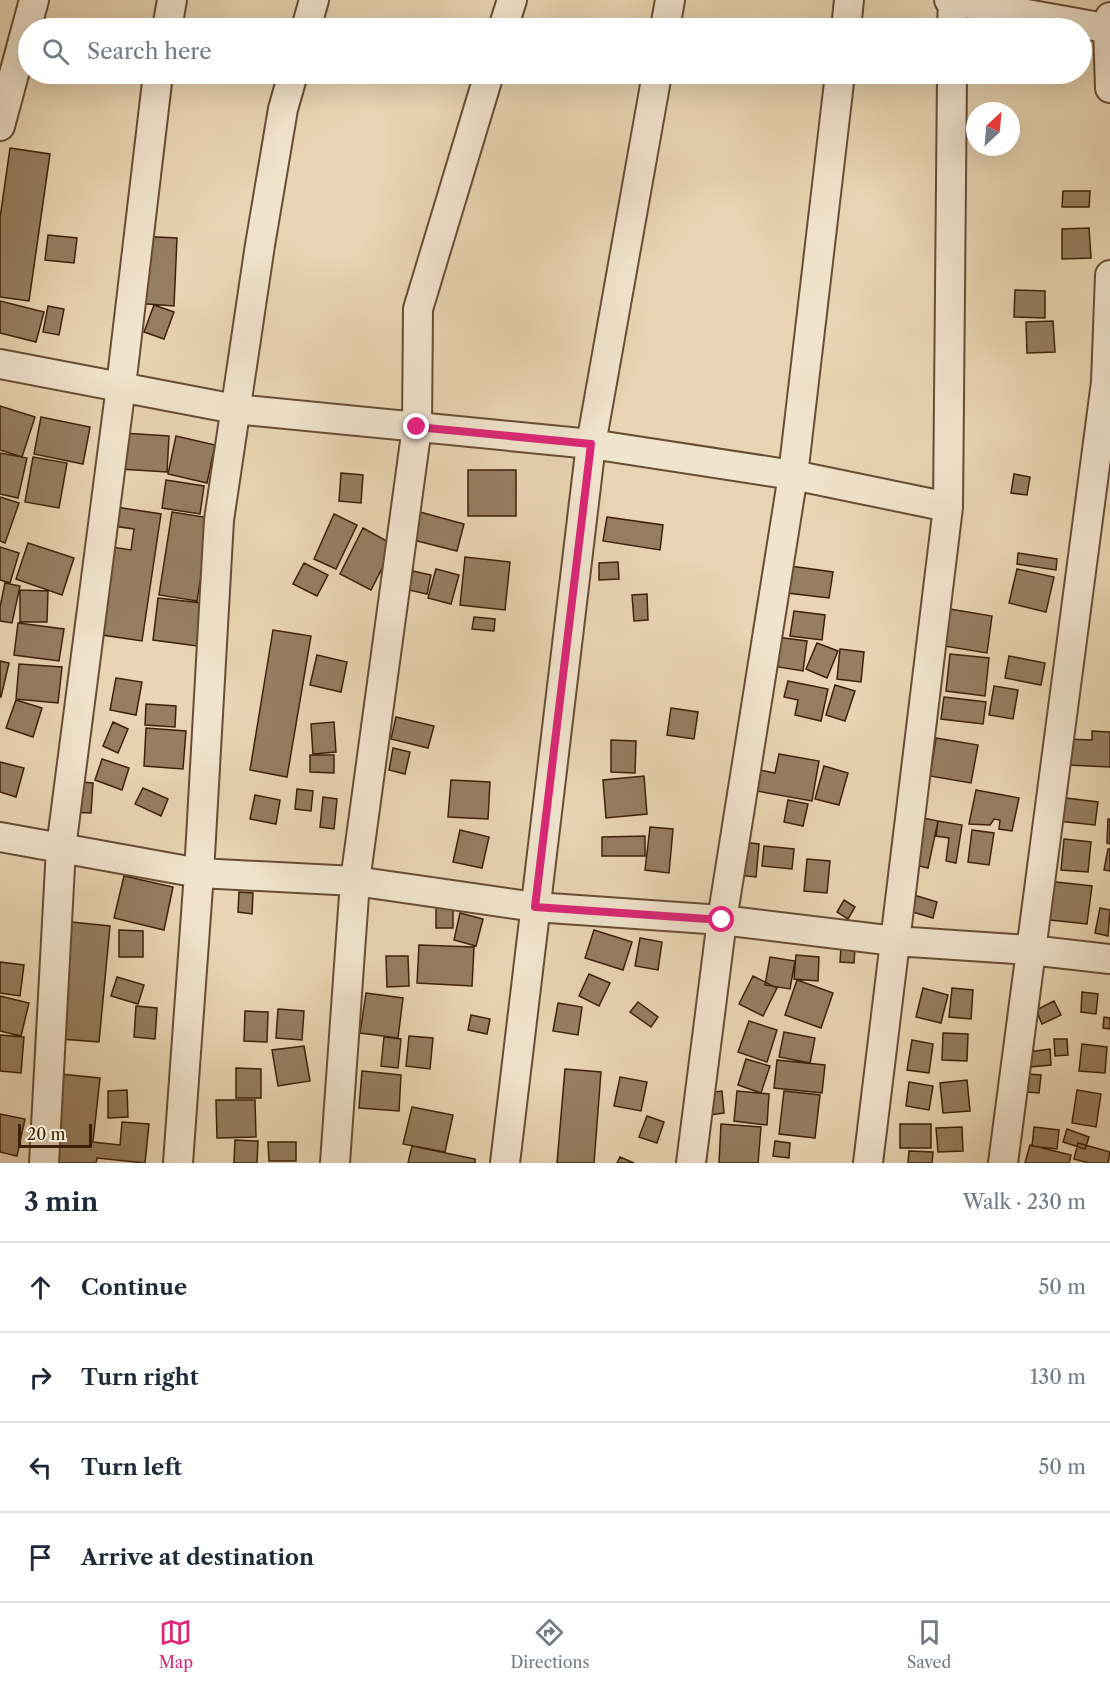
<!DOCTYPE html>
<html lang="en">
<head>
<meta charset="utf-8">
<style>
	:root { --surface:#fff; --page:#f2f2f3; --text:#1f2937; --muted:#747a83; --line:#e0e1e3; --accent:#db2777 }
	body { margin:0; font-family:"Libre Caslon Text",serif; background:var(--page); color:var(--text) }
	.compass { position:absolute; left:966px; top:102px; width:54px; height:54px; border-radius:50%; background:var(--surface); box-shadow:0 6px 24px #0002; rotate:26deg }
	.scale { position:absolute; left:18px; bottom:15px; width:74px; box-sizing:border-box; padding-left:6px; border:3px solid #3d2008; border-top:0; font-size:16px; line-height:21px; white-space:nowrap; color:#3d2008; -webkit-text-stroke:4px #f1e4ce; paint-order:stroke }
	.stop { position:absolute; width:18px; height:18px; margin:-14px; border:4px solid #db2777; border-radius:50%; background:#fff }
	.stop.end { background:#db2777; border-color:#fff; box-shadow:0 2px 6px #0008 }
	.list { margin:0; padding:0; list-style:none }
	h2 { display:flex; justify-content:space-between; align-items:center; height:78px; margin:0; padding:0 24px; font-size:26px }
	h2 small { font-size:20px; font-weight:400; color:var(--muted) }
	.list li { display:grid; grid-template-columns:39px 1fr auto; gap:18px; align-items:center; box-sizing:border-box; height:90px; padding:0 24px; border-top:2px solid var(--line) }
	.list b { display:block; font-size:22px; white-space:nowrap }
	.list em { font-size:20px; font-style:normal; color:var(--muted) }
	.icon { flex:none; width:33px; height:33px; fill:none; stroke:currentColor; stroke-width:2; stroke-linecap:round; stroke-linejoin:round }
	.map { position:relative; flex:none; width:1110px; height:1163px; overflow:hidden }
	.search { position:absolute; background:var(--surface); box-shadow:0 6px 24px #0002; left:18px; right:18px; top:18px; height:66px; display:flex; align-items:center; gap:15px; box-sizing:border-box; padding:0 21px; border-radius:33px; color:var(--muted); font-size:22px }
	.sheet { height:438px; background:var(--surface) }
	nav { display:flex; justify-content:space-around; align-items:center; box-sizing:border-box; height:84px; border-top:2px solid var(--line); background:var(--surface); font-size:16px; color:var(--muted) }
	nav a { display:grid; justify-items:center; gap:3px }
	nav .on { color:var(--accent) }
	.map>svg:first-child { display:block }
</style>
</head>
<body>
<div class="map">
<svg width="1110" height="1163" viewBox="0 0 1110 1163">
	<rect width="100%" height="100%" fill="#e9d5b3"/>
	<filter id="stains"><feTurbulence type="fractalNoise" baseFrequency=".00333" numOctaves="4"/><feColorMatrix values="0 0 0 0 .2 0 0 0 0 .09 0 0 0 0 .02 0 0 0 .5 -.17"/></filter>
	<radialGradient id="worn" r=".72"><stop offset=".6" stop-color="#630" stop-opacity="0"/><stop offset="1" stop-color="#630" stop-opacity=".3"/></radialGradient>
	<path fill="#967e61" stroke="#3d2008" stroke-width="1.5" d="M10,148l40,6 -21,147 -29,-4v-79z
		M1063,191h27l-1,16h-27z
		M1089,228l2,30 -29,1v-30z
		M48,235l29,3 -3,25 -29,-3z
		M138,236l39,2 -3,68 -40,-3z
		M1015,290l30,1v27l-31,-1z
		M0,301l44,11 -8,30 -36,-9z
		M154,305l20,7 -10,27 -20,-7z
		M48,306l16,3 -5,26 -16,-3z
		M1053,321l2,31 -28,1 -1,-31z
		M0,406l35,11 -13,40 -22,-7z
		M41,417l49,10 -7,37 -49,-10z
		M123,433l46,3 -2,36 -47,-3z
		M176,436l39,9 -8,38 -39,-9z
		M0,453l27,5 -9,40 -18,-4z
		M33,457l34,6 -8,45 -34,-6z
		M468,470h48v46h-48z
		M341,473l22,2 -2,28 -22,-2z
		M1014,474l16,3 -3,18 -16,-2z
		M166,480l38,6 -4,28 -38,-6z
		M0,497l19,6 -14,40 -5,-2z
		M116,507l45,7 -19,127 -40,-6 10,-67h-3l3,-21 19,3 3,-21 -21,-3z
		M172,512l38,6 -13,83 -38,-6z
		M420,512l44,12 -7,27 -44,-11z
		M334,514l23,11 -21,44 -22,-10z
		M607,517l56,8 -3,25 -57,-9z
		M363,528l31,17 -23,45 -31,-16z
		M28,543l46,15 -12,37 -46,-16z
		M0,547l19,6 -9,30 -10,-3z
		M1018,553l39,6 -1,11 -39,-6z
		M465,557l45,5 -5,48 -45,-5z
		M618,562l1,17 -20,1v-17z
		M304,563l24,12 -11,21 -24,-12z
		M790,566l43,6 -4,26 -42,-5z
		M436,569l23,6 -8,29 -23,-6z
		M1017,569l37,8 -8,35 -37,-9z
		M413,571l18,4 -4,19 -18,-4z
		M5,583l15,3 -8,37 -12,-2v-14z
		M20,590l28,1 -1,31h-27z
		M647,594l1,26 -14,1 -2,-26z
		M158,598l44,5 -5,43 -44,-6z
		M950,609l42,7 -5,37 -43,-7z
		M794,611l31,4 -3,25 -32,-4z
		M474,617l21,2 -1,12 -22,-2z
		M18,623l46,6 -5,32 -45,-6z
		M273,630l38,6 -24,141 -37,-7z
		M776,637l31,4 -4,30 -31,-5z
		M817,643l21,8 -11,27 -21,-9z
		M840,649l24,3 -3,30 -24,-3z
		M950,654l39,4 -4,38 -39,-5z
		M317,655l30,7 -6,30 -31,-7z
		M1009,656l36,7 -4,22 -36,-7z
		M0,661l9,2 -8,34h-1z
		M19,664l43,3 -4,36 -42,-4z
		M116,678l26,4 -6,33 -26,-5z
		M788,681l40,8 -7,32 -26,-6 3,-15 -14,-3z
		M835,685l20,6 -10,30 -19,-6z
		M994,686l24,4 -5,29 -24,-4z
		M944,697l42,5 -3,22 -42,-5z
		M16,700l26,8 -9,29 -27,-9z
		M146,704l30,2 -1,21 -30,-2z
		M671,708l27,4 -4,27 -27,-4z
		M396,717l38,9 -6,22 -37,-9z
		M113,722l15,7 -10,24 -15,-7z
		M334,722l2,30 -23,2 -2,-30z
		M146,728l40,3 -3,38 -39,-3z
		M1092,731l18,1v35l-43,-2 -1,-26 26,1z
		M936,738l42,7 -7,38 -41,-7z
		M611,740l25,1 -1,32 -24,-1z
		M393,748l17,4 -5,22 -16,-4z
		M779,754l40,7 -7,40 -61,-11 4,-21 20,4z
		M310,755h24v18l-24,-1z
		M102,759l27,9 -7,22 -27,-10z
		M0,762l24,6 -8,29 -16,-5z
		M824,766l24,7 -9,32 -24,-6z
		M644,776l3,38 -41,4 -3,-38z
		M451,780l39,2 -2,37 -40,-2z
		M69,781l24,2 -2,30 -24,-1z
		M143,788l25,11 -7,17 -26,-12z
		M297,789l16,2 -2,20 -16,-2z
		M976,790l43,8 -7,33 -13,-2 1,-9 -6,-1 -4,6 -21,-1z
		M255,795l25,5 -4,24 -26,-5z
		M1050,796l48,6 -3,23 -47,-5z
		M323,797l14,2 -3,30 -14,-2z
		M788,800l20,4 -5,22 -19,-4z
		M918,817l20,4 -10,47 -21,-5z
		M1108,819h2v25l-3,-1z
		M938,821l24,4 -6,38 -10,-2 3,-23 -13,-2z
		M650,827l23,2 -4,44 -24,-3z
		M460,830l29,7 -7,31 -29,-6z
		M972,830l22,3 -5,32 -21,-3z
		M645,836v20h-43v-19z
		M1064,839l27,3 -3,30 -27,-2z
		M734,841l25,3 -3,33 -26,-3z
		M764,846l30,3 -2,20 -30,-3z
		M1108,849h2v22l-6,-1z
		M807,859l23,2 -3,32 -23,-2z
		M124,876l49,11 -9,43 -50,-12z
		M1047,881l45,5 -5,38 -46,-5z
		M239,892l14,1 -1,21 -14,-2z
		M914,895l23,7 -4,16 -24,-7z
		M844,900l11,7 -7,12 -11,-7z
		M436,903h17v25h-17z
		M1100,908l10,2 -2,26 -13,-3z
		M460,913l23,6 -7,27 -22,-6z
		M71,922l39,4 -11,116 -38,-3z
		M119,930l24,1v26h-24z
		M594,930l38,12 -9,28 -38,-12z
		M640,938l22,4 -4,28 -23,-4z
		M419,945l55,2 -2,39 -55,-3z
		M841,947l14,1 -1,15 -14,-1z
		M796,955l23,2 -1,24 -24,-2z
		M386,956h22l1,30 -22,1z
		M770,957l25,4 -5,28 -25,-4z
		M0,962l24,3 -4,31 -20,-3z
		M589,974l21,9 -11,23 -20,-10z
		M753,976l24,12 -14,28 -24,-12z
		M117,977l27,8 -6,19 -27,-8z
		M797,980l36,13 -12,35 -36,-13z
		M923,988l25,7 -7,28 -25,-6z
		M952,988l21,2 -2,29 -22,-2z
		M1082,992l16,2 -2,20 -15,-2z
		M366,993l37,5 -5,40 -38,-5z
		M0,996l29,7 -8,33 -21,-5z
		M1054,1001l7,14 -19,9 -6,-14z
		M638,1002l20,15 -7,10 -21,-15z
		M558,1003l24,4 -4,28 -25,-4z
		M136,1006l21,2 -2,31 -21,-2z
		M278,1009l26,2 -2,29 -26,-2z
		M245,1011l23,1 -1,30 -23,-1z
		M471,1015l19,4 -3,15 -19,-4z
		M1104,1017l6,1v11l-7,-1z
		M749,1021l28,9 -10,32 -29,-10z
		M784,1032l31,6 -5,25 -31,-6z
		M943,1033l25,1 -1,27 -25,-1z
		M0,1035l24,2 -3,36 -21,-2z
		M409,1036l24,2 -3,31 -24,-3z
		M384,1037l17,2 -3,29 -17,-2z
		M1054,1039h13l1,16 -13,1z
		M912,1040l21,4 -4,29 -22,-3z
		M1082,1044l25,3 -2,26 -26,-2z
		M304,1046l6,35 -32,5 -6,-36z
		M1050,1049l1,16 -21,2 -2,-15z
		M746,1059l24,7 -9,27 -23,-8z
		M777,1060l48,5 -3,28 -48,-5z
		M236,1068l25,1v29h-25z
		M565,1069l36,3 -7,91h-37z
		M362,1071l39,4 -2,36 -40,-3z
		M60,1074l40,4 -7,64 27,3 2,-23 27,2 -4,39 -48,-5 -1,5h-45z
		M1028,1074l13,1 -2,18 -12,-1z
		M620,1077l27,5 -6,29 -27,-5z
		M967,1080l3,31 -27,2 -3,-30z
		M909,1082l24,4 -4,24 -23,-4z
		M127,1090l1,27 -20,1v-27z
		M1077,1090l24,4 -5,33 -24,-4z
		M722,1091l2,22 -15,2 -2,-22z
		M737,1091l32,3 -2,31 -33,-4z
		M784,1091l36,4 -5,43 -36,-4z
		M216,1100h39l1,37 -39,1z
		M412,1107l41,8 -8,37 -42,-8z
		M0,1114l25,5 -8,37 -17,-4z
		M647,1116l17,6 -7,21 -18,-6z
		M721,1124l40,3 -3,36h-39z
		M900,1124h31v24h-31z
		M962,1127l1,24 -25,1 -2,-24z
		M1034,1127l25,3 -2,19 -25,-3z
		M1067,1129l22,8 -4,12 -22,-7z
		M235,1140l23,1 -1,22h-23z
		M775,1141l15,2 -1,15 -16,-2z
		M268,1142h28v19h-27z
		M1078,1143l32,9 -2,11h-19l-15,-4z
		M1030,1145l41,10 -2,8h-44z
		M412,1146l63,13v4h-67z
		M909,1151l24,1 -1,11h-24z
		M620,1157l14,6h-17z"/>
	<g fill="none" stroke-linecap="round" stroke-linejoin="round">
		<g stroke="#684d33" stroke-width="32">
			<path id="minor" d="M949,0l161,29
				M1110,17l-2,12 2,59
				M167,28l5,-28
				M306,28l8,-28
				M503,28l9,-28
				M665,28l5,-28
				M846,28l3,-28
				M952,28l1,-28
				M0,126l34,-126
				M0,364l235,45 356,35 202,31 155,32
				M0,837l199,36 156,8 180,26 187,13 173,21 135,9 80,9
				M44,1163l17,-315 60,-462 37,-312
				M178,1163l21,-290 20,-353 41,-275 23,-136 10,-35
				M335,1163l20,-282 62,-454 1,-118 71,-235
				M505,1163l86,-719 66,-370
				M691,1163l31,-243 71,-445 47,-401
				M868,1163l80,-656 4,-433
				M1003,1163l103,-781 4,-107"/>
		</g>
		<use href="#minor" stroke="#f1e4ce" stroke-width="28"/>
	</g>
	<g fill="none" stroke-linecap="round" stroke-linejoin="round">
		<path stroke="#db2777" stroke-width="8" d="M417,427l174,17 -56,463 187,13"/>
	</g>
	<rect width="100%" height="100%" filter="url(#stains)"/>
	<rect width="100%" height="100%" fill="url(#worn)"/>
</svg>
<svg class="compass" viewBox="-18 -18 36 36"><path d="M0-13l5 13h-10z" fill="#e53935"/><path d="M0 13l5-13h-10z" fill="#747a83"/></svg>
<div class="scale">20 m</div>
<div class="stop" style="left:722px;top:920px"></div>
<div class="stop end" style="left:417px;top:427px"></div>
<div class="search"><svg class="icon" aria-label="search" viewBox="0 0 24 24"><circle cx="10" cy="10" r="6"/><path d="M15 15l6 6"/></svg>Search here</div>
</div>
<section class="sheet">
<h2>3 min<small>Walk · 230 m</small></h2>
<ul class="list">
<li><svg class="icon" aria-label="ahead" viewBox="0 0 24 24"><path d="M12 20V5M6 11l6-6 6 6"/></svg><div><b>Continue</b></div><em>50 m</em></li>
<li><svg class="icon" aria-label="right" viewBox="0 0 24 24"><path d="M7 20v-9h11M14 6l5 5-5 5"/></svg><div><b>Turn right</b></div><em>130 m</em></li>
<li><svg class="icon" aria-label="left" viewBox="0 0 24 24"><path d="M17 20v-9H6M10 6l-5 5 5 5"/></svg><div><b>Turn left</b></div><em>50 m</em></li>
<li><svg class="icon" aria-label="arrive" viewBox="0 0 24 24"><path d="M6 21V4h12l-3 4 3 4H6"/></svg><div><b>Arrive at destination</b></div></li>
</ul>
</section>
<nav>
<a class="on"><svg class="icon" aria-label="map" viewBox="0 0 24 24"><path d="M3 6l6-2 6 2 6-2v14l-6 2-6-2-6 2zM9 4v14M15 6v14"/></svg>Map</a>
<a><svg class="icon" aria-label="directions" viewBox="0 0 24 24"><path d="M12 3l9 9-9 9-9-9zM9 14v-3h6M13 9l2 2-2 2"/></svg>Directions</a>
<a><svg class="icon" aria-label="saved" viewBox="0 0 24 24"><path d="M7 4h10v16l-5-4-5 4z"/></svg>Saved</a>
</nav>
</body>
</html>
